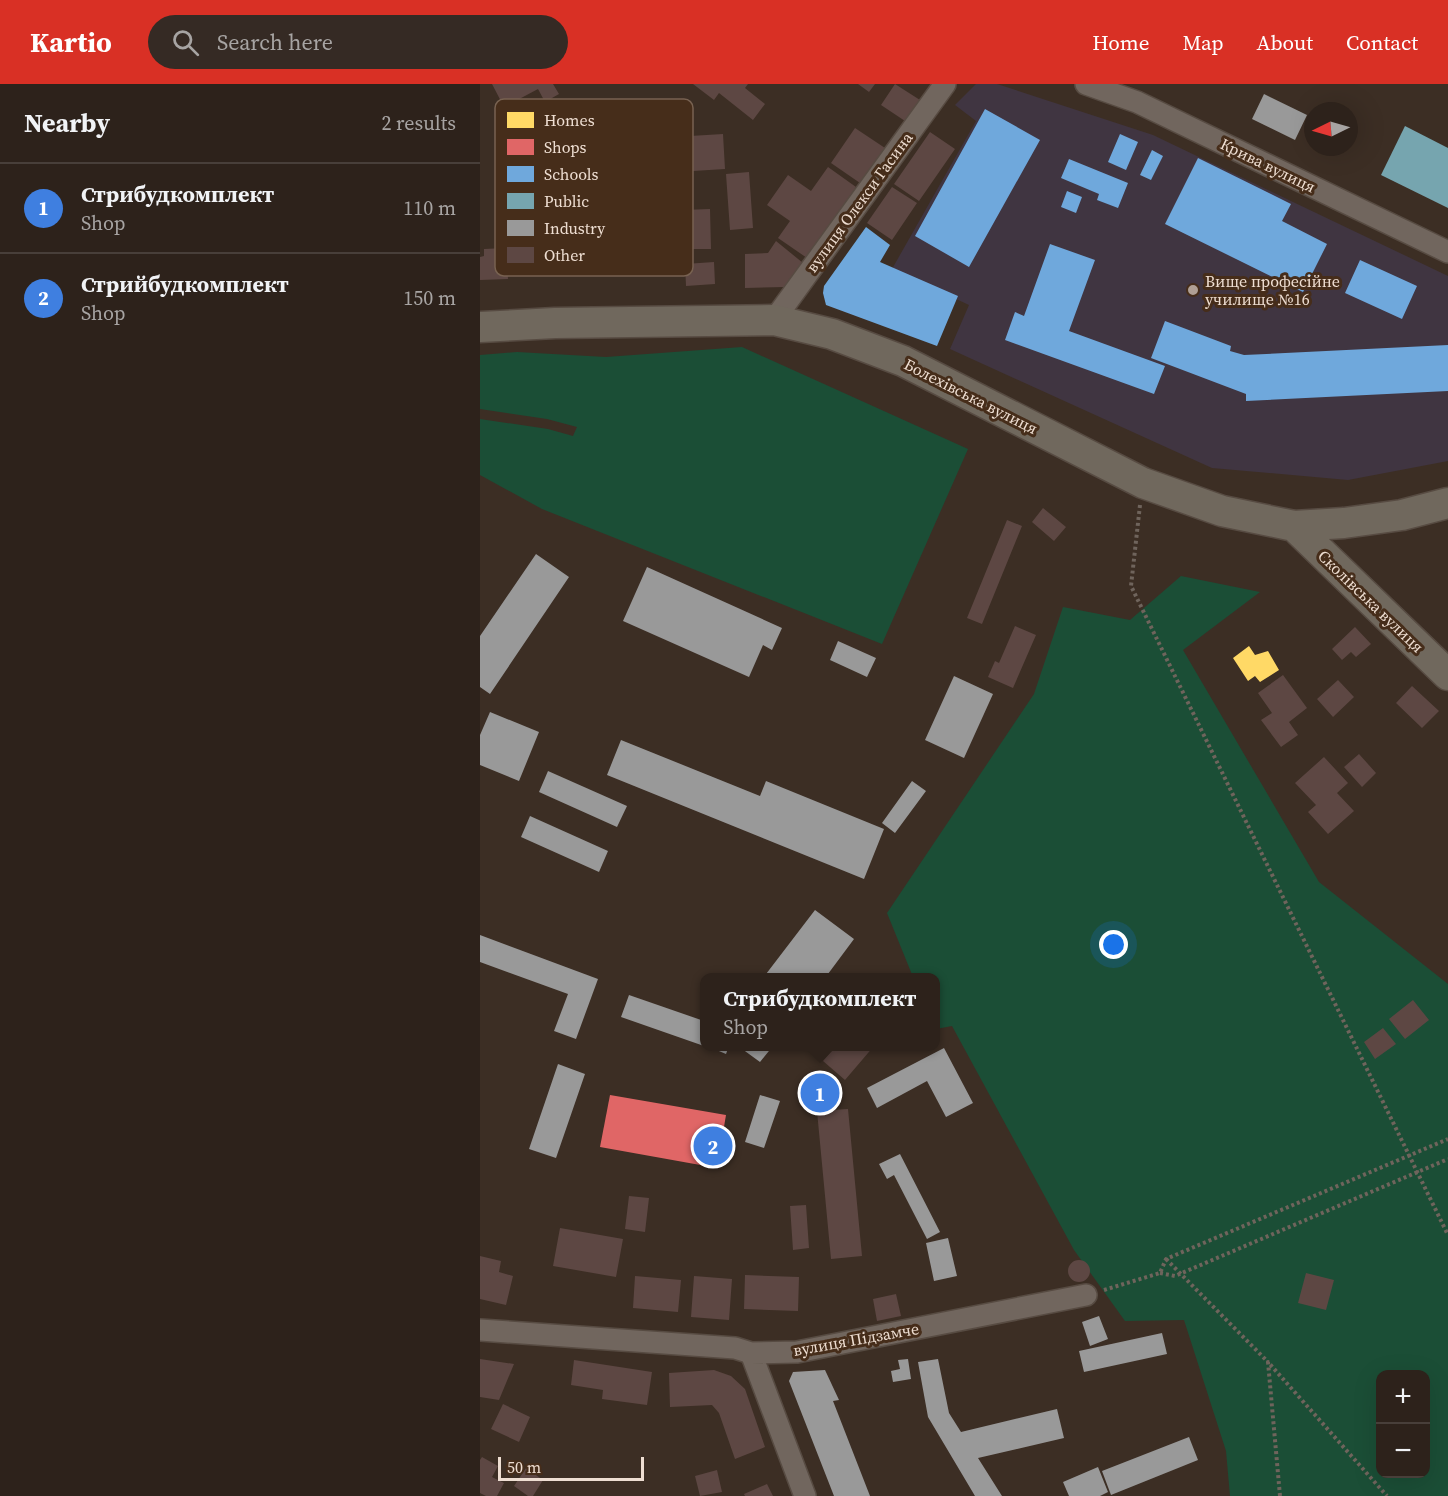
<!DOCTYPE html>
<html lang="en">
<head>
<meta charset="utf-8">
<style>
	:root { --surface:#2d221b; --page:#352a24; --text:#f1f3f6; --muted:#a7a4a3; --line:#483f3a; --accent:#d93025 }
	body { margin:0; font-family:"Source Serif 4",serif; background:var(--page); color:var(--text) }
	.controls { position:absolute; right:18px; bottom:18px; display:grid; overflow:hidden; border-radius:12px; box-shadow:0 6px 24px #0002 }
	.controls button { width:54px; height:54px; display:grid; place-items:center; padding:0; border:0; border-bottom:2px solid var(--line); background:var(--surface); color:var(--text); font:30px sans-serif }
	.compass { position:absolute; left:824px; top:18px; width:54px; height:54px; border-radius:50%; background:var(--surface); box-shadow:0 6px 24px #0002; rotate:265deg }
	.scale { position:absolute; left:18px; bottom:15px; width:146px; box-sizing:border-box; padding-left:6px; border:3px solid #eeded2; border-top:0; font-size:16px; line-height:21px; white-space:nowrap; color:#eeded2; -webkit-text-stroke:4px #462d1a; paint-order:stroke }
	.you { position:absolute; left:634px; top:861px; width:21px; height:21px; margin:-15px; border:4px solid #fff; border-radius:50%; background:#1a73e8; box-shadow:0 0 0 9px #1a73e833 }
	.badge { display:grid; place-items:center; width:39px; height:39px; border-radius:50%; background:var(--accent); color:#fff; font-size:20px; font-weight:700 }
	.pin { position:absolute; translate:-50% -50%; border:3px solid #fff; box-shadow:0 2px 6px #0006 }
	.popup { position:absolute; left:220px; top:889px; width:240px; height:78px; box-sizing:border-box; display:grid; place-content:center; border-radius:12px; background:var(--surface); filter:drop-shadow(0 2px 4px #0005); font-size:20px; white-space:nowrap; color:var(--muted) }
	.popup b { font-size:22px; color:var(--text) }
	.popup::after { content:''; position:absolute; left:50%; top:100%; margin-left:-12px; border:12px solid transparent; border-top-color:var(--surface) }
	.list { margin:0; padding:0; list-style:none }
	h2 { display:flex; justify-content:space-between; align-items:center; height:78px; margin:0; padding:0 24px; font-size:26px }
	h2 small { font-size:20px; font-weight:400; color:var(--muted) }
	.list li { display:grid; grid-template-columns:39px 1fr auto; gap:18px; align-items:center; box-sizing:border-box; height:90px; padding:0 24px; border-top:2px solid var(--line) }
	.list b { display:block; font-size:22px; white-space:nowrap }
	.list p { margin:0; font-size:20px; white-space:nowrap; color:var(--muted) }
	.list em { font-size:20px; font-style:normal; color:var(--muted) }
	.icon { flex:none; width:33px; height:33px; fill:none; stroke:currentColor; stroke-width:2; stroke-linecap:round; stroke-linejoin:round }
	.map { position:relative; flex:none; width:968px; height:1412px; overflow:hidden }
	header { display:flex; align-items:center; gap:36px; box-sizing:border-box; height:84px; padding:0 30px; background:var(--accent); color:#fff }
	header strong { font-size:28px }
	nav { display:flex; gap:33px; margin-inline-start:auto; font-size:21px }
	.search { width:420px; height:54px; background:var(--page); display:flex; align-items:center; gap:15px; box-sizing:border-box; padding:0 21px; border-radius:33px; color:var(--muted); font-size:22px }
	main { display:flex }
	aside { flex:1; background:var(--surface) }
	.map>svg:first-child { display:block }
</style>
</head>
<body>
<header>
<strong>Kartio</strong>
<div class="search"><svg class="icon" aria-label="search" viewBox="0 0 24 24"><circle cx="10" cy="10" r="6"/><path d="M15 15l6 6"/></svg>Search here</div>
<nav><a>Home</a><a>Map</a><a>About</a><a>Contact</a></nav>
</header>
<main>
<aside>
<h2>Nearby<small>2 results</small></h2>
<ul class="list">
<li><span class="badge" style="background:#3f7fe0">1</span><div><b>Стрибудкомплект</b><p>Shop</p></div><em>110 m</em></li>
<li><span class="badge" style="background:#3f7fe0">2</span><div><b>Стрийбудкомплект</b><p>Shop</p></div><em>150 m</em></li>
</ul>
</aside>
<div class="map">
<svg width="968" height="1412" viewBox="0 0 968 1412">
	<rect width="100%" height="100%" fill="#3c2e24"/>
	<path fill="#403541" d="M496,0h21l156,51 295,141v185l-100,19 -136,-12 -262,-119 19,-44 -77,-36 84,-148 -21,-16z"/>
	<path fill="#1b4e36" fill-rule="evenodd" d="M262,263l226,102 -86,195 -340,-135 -62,-34v-56l68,10 25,7 4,-9 -30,-8 -67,-10v-54l37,-3 89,5z
		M701,492l79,16 -77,58 136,232 129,102v512h-218l-4,-45 -42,-131 -59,1 -51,-71 -122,-224 -16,3 -1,-51 -22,-1 -26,-64 147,-219 29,-87 67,13zM900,1290h46v100h-46z"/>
	<path fill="#ffd966" d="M158,139l2,28 -28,2 -3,-28z
		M769,562l6,9 13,-4 11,19 -19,12 -5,-6 -7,5 -15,-23z"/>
	<path fill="#e06666" d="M130,1011l116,20 -9,53 -117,-21z"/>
	<path fill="#6fa8dc" d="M505,25l55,31 -71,127 -54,-31z
		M640,50l18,8 -12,28 -18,-8z
		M672,66l11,6 -12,24 -11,-5z
		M718,74l93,46 -9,17 45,23 -24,48 -138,-68z
		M589,75l59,24 -10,25 -21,-8 2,-6 -38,-16z
		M587,107l15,6 -6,16 -15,-6z
		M386,143l24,18 -10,17 78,34 -21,50 -111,-41 -3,-12 1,-7z
		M570,160l45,16 -26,71 96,35 -11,28 -149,-54 10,-28 9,4z
		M880,176l57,26 -15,33 -57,-26z
		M685,237l66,25 -1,5 14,4 204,-10v46l-202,10v-7l-95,-36z"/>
	<path fill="#76a5af" d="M925,42l43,22v60l-67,-33z"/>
	<path fill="#999" d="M784,10l43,21 -12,25 -43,-21z
		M56,470l33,23 -79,117 -10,-7v-51z
		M167,483l135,61 -10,22 -9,-5 -14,32 -126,-56z
		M358,557l38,17 -9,19 -37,-17z
		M474,592l39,18 -29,64 -39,-18z
		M10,628l49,20 -20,49 -39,-16v-30z
		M141,656l139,56 6,-15 118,48 -20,50 -257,-104z
		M68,687l79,35 -10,21 -78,-35z
		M432,697l14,10 -31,42 -13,-10z
		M50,732l78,35 -9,21 -78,-35z
		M335,826l39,29 -29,39h-62z
		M0,851l118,44 -22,60 -22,-8 14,-37 -88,-32z
		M149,911l75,26v25l-83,-29z
		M227,962h22l-3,8z
		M258,962h35l-13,16z
		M464,964l29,55 -27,14 -19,-36 -50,27 -10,-20z
		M78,980l27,10 -29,84 -27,-9z
		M280,1011l20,6 -16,47 -19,-6z
		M420,1070l40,78 -13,7 -33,-64 -7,4 -8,-15z
		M468,1154l9,38 -23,5 -8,-38z
		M619,1232l9,23 -18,7 -8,-24z
		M682,1249l5,21 -83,18 -5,-21z
		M428,1275l3,20 -18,3 -2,-11 9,-2 -2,-9z
		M458,1275l11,54 12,19 96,-23 7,29 -86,20 24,38h-27l-47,-79 -10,-55z
		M345,1286l14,30 -6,1 37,95h-36l-45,-115 4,-9z
		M709,1353l9,23 -87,35 -9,-24z
		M618,1383l10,25 -8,4h-31l-6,-14z"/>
	<path fill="#5d4743" d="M12,0h61l6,10 -14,8 -7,-13 -34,18z
		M213,0h55l-3,4 20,16 -12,16 -34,-27 -5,7z
		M378,0h17l-6,8z
		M415,0l25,16 -15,21 -24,-16z
		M66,37l2,25 -16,1 -2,-25z
		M375,44l30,20 -25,35 -29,-20z
		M450,48l25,17 -36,52 -25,-17z
		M149,49l4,35 -40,3 -3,-34z
		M243,50l2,35 -32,2 -3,-35z
		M348,83l28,20 -49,71 -29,-20 12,-17 -23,-16 21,-30 23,16z
		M57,84l3,42 -25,2 -3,-43z
		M167,88l1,9 -21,2 -1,-9z
		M269,88l4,56 -23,2 -4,-56z
		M202,100l2,19 -24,2 -2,-19z
		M412,103l25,16 -25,37 -25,-17z
		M230,125l1,40h-28v-39z
		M61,137l2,17 31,-2 2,29 -56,4 -3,-47z
		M296,157l27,22 -18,24 -40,1v-34l23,-1z
		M26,164l2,31 -28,1v-23l4,-1v-7z
		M234,178l1,22 -29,2 -1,-22z
		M563,424l23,19 -12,14 -22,-19z
		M527,436l15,6 -40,98 -15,-6z
		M535,542l21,9 -23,53 -25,-11 7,-16 4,2z
		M875,543l16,17 -15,13 -5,-5 -9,8 -10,-11z
		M803,591l24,33 -18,14 9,13 -17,12 -20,-27 11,-7 -14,-20z
		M858,596l16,17 -21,20 -16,-18z
		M932,602l27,25 -17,17 -26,-25z
		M879,670l17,19 -14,14 -18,-20z
		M844,673l24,26 -11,10 17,18 -26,23 -20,-22 8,-7 -21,-22z
		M933,916l16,20 -24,19 -16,-20z
		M903,944l13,16 -21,15 -11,-17z
		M356,962h38l-29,34 -22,-19z
		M368,1025l14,147 -31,3 -14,-148z
		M149,1112l20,2 -4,34 -20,-3z
		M326,1121l3,43 -16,2 -3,-44z
		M80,1144l63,11 -7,38 -63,-11z
		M0,1172l21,5 -2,11 14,4 -7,29 -26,-6z
		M588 1187a11 11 0 1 1 22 0a11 11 0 1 1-22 0Z
		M826,1189l28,7 -8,30 -28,-7z
		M265,1191l54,2 -1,34 -54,-2z
		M155,1192l46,4 -3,32 -45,-4z
		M214,1192l38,3 -3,41 -38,-3z
		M416,1210l5,22 -24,5 -4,-22z
		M0,1275l34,5 -15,36 -19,-3z
		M94,1276l78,12 -5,33 -45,-6 1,-9 -32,-5z
		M234,1286l17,6 14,13 20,58 -30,12 -16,-46 -7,-8 -42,2 -1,-34z
		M23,1320l27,13 -11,25 -28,-13z
		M2,1373l16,9 -6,11 12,6 -7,13h-11l-6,-3v-33z
		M46,1384l17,12 -10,16h-5l-14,-10z
		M237,1386l5,22 -22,4 -5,-20z
		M287,1400l6,12h-28l-1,-2z"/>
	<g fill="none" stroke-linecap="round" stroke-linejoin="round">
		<g stroke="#574b42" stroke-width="24">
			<path id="street" d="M606,0l51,18 311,150
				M294,236l171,-236
				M0,1246l255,18 16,5 46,-1 289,-57
				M271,1269l54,143"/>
		</g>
		<g stroke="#574b42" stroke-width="33">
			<path id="secondary" d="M0,243l75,-4 219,-3 58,14 71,27 240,122 79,28 72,15 50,-3 58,-8 46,-12
				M814,442l154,149"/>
		</g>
		<path stroke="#6f645c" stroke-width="4" stroke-dasharray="3 3" stroke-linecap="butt" d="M660,421l-9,81 317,649
			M686,1175l102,103
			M680,1189l15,3 273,-117
			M624,1206l56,-17 6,-14 282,-120
			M800,1412l-12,-134 119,134"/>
		<use href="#street" stroke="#71665e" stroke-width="21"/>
		<use href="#secondary" stroke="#70685d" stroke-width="30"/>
	</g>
	<circle fill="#b0a095" stroke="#462d1a" stroke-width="2" cx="713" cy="206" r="6"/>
	<g text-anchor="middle" stroke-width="6" stroke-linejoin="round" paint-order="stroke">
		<g font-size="16" fill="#eeded2" stroke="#462d1a">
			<text transform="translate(788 81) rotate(26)" y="6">Крива вулиця</text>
			<text transform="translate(379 118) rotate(-54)" y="6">вулиця Олекси Гасина</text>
			<text transform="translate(491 312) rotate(27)" y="6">Болехівська вулиця</text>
			<text transform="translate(891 517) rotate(44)" y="6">Сколівська вулиця</text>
			<text transform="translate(376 1255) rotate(-10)" y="6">вулиця Підзамче</text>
		</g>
		<g font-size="16" fill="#eeded2" stroke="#462d1a" text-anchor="start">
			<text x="725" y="203">Вище професійне<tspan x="725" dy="18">училище №16</tspan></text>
		</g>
	</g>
	<rect x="15" y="15" width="198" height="177" rx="9" fill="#462d1a" stroke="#786251" stroke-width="1.5"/>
	<rect x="27" y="28" width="27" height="16" fill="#ffd966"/>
	<rect x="27" y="55" width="27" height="16" fill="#e06666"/>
	<rect x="27" y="82" width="27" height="16" fill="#6fa8dc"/>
	<rect x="27" y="109" width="27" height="16" fill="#76a5af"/>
	<rect x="27" y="136" width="27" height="16" fill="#999"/>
	<rect x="27" y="163" width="27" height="16" fill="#5d4743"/>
	<g font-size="16" fill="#eeded2">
		<text x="64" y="42">Homes</text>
		<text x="64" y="69">Shops</text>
		<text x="64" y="96">Schools</text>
		<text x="64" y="123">Public</text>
		<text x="64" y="150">Industry</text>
		<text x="64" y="177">Other</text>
	</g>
</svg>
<div class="controls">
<button>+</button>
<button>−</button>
</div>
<svg class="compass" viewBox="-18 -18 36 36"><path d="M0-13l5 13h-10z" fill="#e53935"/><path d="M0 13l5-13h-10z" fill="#a7a4a3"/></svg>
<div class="scale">50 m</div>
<div class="you"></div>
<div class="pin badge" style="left:340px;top:1009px;background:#3f7fe0">1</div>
<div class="popup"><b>Стрибудкомплект</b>Shop</div>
<div class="pin badge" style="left:233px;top:1062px;background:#3f7fe0">2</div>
</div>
</main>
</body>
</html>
